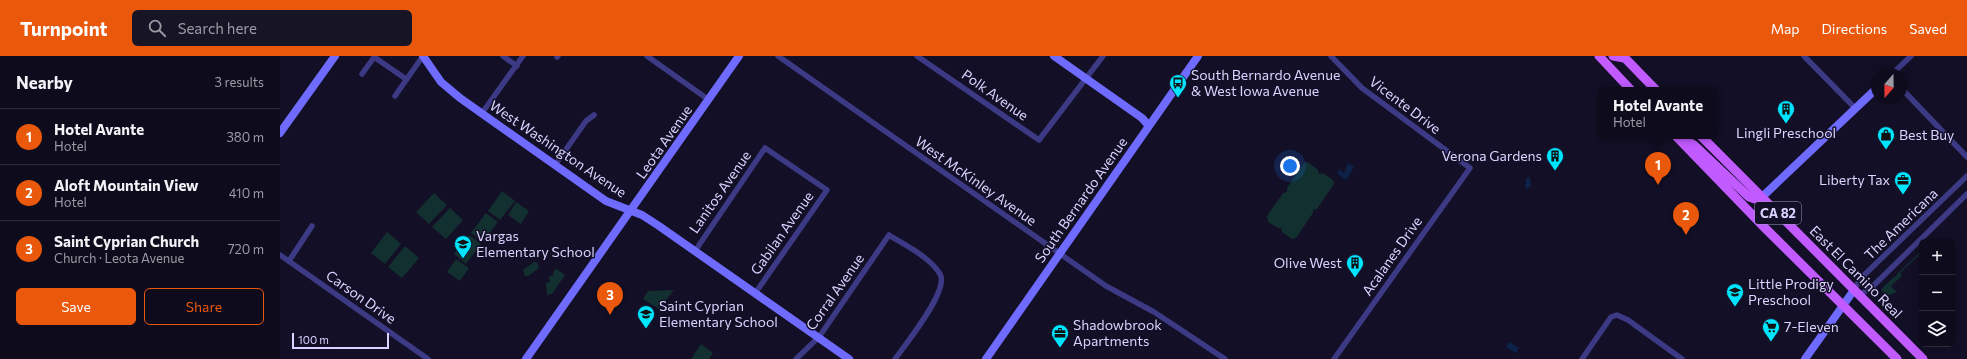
<!DOCTYPE html>
<html lang="en">
<head>
<meta charset="utf-8">
<style>
	:root { --surface:#0e0b1c; --page:#171425; --text:#f1f3f6; --muted:#9b9ba3; --line:#2e2b3b; --accent:#ea580c }
	body { margin:0; font-family:Commissioner,sans-serif; background:var(--page); color:var(--text) }
	.controls { position:absolute; right:12px; bottom:12px; display:grid; overflow:hidden; border-radius:6px; box-shadow:0 2px 10px #0003 }
	.controls button { width:36px; height:36px; display:grid; place-items:center; padding:0; border:0; border-bottom:1px solid var(--line); background:var(--surface); color:var(--text); font:20px sans-serif }
	.compass { position:absolute; left:1591px; top:12px; width:36px; height:36px; border-radius:50%; background:var(--surface); box-shadow:0 2px 10px #0003; rotate:200deg }
	.scale { position:absolute; left:12px; bottom:10px; width:97px; box-sizing:border-box; padding-left:4px; border:2px solid #d9d4ff; border-top:0; font-size:11px; line-height:14px; white-space:nowrap; color:#d9d4ff; -webkit-text-stroke:3px #130f26; paint-order:stroke }
	.you { position:absolute; left:1010px; top:110px; width:14px; height:14px; margin:-10px; border:3px solid #fff; border-radius:50%; background:#1a73e8; box-shadow:0 0 0 6px #1a73e833 }
	.badge { display:grid; place-items:center; width:26px; height:26px; border-radius:50%; background:var(--accent); color:#fff; font-size:13px; font-weight:700 }
	.pin { position:absolute; translate:-50% -33px; filter:drop-shadow(0 1px 2px #0008) }
	.pin::after { content:''; position:absolute; top:21px; width:14px; height:12px; background:inherit; clip-path:polygon(0 0,100% 0,50% 100%) }
	.popup { position:absolute; left:1318px; top:31px; width:120px; height:52px; box-sizing:border-box; display:grid; place-content:center; border-radius:6px; background:var(--surface); filter:drop-shadow(0 1px 3px #0005); font-size:13px; white-space:nowrap; color:var(--muted) }
	.popup b { font-size:15px; color:var(--text) }
	.popup::after { content:''; position:absolute; left:50%; top:100%; margin-left:-8px; border:8px solid transparent; border-top-color:var(--surface) }
	.list { margin:0; padding:0; list-style:none }
	h2 { display:flex; justify-content:space-between; align-items:center; height:52px; margin:0; padding:0 16px; font-size:17px }
	h2 small { font-size:13px; font-weight:400; color:var(--muted) }
	.list li { display:grid; grid-template-columns:26px 1fr auto; gap:12px; align-items:center; box-sizing:border-box; height:56px; padding:0 16px; border-top:1px solid var(--line) }
	.list b { display:block; font-size:15px; white-space:nowrap }
	.list p { margin:0; font-size:13px; white-space:nowrap; color:var(--muted) }
	.list em { font-size:13px; font-style:normal; color:var(--muted) }
	.actions { display:flex; gap:8px; padding:12px 16px }
	.actions a { flex:1; padding:9px 0; border:1px solid var(--accent); border-radius:6px; text-align:center; font-size:14px; color:var(--accent) }
	.actions .main { background:var(--accent); color:#fff }
	.icon { flex:none; width:22px; height:22px; fill:none; stroke:currentColor; stroke-width:2; stroke-linecap:round; stroke-linejoin:round }
	.map { position:relative; flex:none; width:1687px; height:303px; overflow:hidden }
	header { display:flex; align-items:center; gap:24px; box-sizing:border-box; height:56px; padding:0 20px; background:var(--accent); color:#fff }
	header strong { font-size:19px }
	nav { display:flex; gap:22px; margin-inline-start:auto; font-size:14px }
	.search { width:280px; height:36px; background:var(--page); display:flex; align-items:center; gap:10px; box-sizing:border-box; padding:0 14px; border-radius:6px; color:var(--muted); font-size:15px }
	main { display:flex }
	aside { flex:1; background:var(--surface) }
	.map>svg:first-child { display:block }
</style>
</head>
<body>
<header>
<strong>Turnpoint</strong>
<div class="search"><svg class="icon" aria-label="search" viewBox="0 0 24 24"><circle cx="10" cy="10" r="6"/><path d="M15 15l6 6"/></svg>Search here</div>
<nav><a>Map</a><a>Directions</a><a>Saved</a></nav>
</header>
<main>
<aside>
<h2>Nearby<small>3 results</small></h2>
<ul class="list">
<li><span class="badge">1</span><div><b>Hotel Avante</b><p>Hotel</p></div><em>380 m</em></li>
<li><span class="badge">2</span><div><b>Aloft Mountain View</b><p>Hotel</p></div><em>410 m</em></li>
<li><span class="badge">3</span><div><b>Saint Cyprian Church</b><p>Church · Leota Avenue</p></div><em>720 m</em></li>
</ul>
<div class="actions"><a class="main">Save</a><a>Share</a></div>
</aside>
<div class="map">
<svg width="1687" height="303" viewBox="0 0 1687 303">
	<rect width="100%" height="100%" fill="#130f26"/>
	<path fill="#12302f" d="M1028,106l10,8 1,4 4,-1 10,7 1,4 -17,25 -4,1v3l-17,25 -4,1 -10,-7 -1,-4h-3l-10,-6 -1,-6 16,-23 4,-1v-4l17,-25z
		M222,135l13,10 -15,19 -12,-9z
		M154,137l13,12 -18,19 -13,-12z
		M236,146l13,9 -8,13 -13,-9z
		M170,152l13,12 -17,19 -14,-12z
		M206,157l12,9 -15,20 -12,-9z
		M107,176l14,12 -16,20 -14,-11z
		M189,179l12,9 -15,20 -12,-10z
		M125,190l14,12 -17,20 -14,-11z
		M1639,197l1,1 -20,19 2,3 -11,10 6,6 -8,3 -8,-4 2,-4 12,-11 1,1 1,-3z
		M176,203l13,9 -9,13 -13,-9z
		M254,206h3l2,6 -11,8h-3l-2,-6z
		M277,213l8,6 -13,19 -5,1 -1,-12 4,-1 -1,-6h4l1,-6z
		M394,234l-15,19 -16,-10 5,-8z
		M421,288l12,9 -4,6h-18z"/>
	<path fill="#0c2248" d="M1068,107l6,4 -8,13 -9,-7 3,-4 4,5z
		M1250,121l1,9 -4,3 -2,-2 1,-9z
		M1229,286l10,6 -3,5 -10,-6z"/>
	<g fill="none" stroke-linecap="round" stroke-linejoin="round">
		<path stroke="#3d3a85" stroke-width="5.5" d="M223,0l14,10
			M367,0l62,44
			M498,0l328,230 48,26 71,47
			M637,0l122,84 64,-84
			M1051,0l31,32 108,80 -136,191
			M1524,0l51,52
			M94,1l32,22
			M277,1l1,-1
			M82,18l13,-18
			M1612,18l19,-18
			M1621,32l66,69
			M115,40l28,-40
			M202,57l41,-57
			M275,109l31,-44 8,-6
			M415,195l70,-103 62,42 -71,102
			M0,199l148,104
			M9,205l23,-35
			M1574,234l6,-11 107,-103
			M1579,239l12,-7 96,-94
			M516,303l23,-22 70,-102c17,11 41,22 51,39 10,16 -35,71 -45,85
			M1302,303l29,-42 6,-2 11,5 54,39"/>
		<path stroke="#6f6bff" stroke-width="8" d="M143,0l18,26 19,16 146,103 36,14 17,11 190,133
			M774,0l88,62 7,8
			M0,77l55,-77
			M1482,141l115,-109
			M246,303l213,-303
			M706,303l212,-303
			M1525,303l49,-69"/>
		<path stroke="#c25bff" stroke-width="9" d="M1319,0l32,34
			M1333,0l11,2
			M1343,0l33,34
			M1396,80l89,92 132,131
			M1421,80l222,223
			M1401,82l13,7 55,52 6,2 7,-2"/>
	</g>
	<defs>
		<g id="bus-pin" transform="scale(0.9)"><path d="M0 17L-7.5 6A9.5 9.5 0 1 1 7.5 6Z" fill="#00e5ff" stroke="#130f26"/><path d="M-5-6H5V4H4V6H2V4H-2V6H-4V4H-5ZM-3.5-4V0h7V-4ZM-3.5 1.2v1.5H-2V1.2ZM2 1.2v1.5H3.5V1.2Z" fill="#111"/></g>
		<g id="building-pin" transform="scale(0.9)"><path d="M0 17L-7.5 6A9.5 9.5 0 1 1 7.5 6Z" fill="#00e5ff" stroke="#130f26"/><path d="M-4-6H4V6H1V3H-1V6H-4ZM-2.5-4.3h1.7v1.8h-1.7ZM.8-4.3h1.7v1.8H.8ZM-2.5-1h1.7V.8h-1.7ZM.8-1h1.7V.8H.8Z" fill="#111"/></g>
		<g id="shop-pin" transform="scale(0.9)"><path d="M0 17L-7.5 6A9.5 9.5 0 1 1 7.5 6Z" fill="#00e5ff" stroke="#130f26"/><path d="M-5-2.5h2.3a2.7 3.5 0 0 1 5.4 0H5L5.5 6h-11ZM-1.5-2.5h3a1.5 2.3 0 0 0-3 0Z" fill="#111"/></g>
		<g id="office-pin" transform="scale(0.9)"><path d="M0 17L-7.5 6A9.5 9.5 0 1 1 7.5 6Z" fill="#00e5ff" stroke="#130f26"/><path d="M-6-3h4V-5.5h4V-3h4V5H-6ZM-1-4.5V-3h2v-1.5ZM-6 0V1H6V0Z" fill="#111"/></g>
		<g id="school-pin" transform="scale(0.9)"><path d="M0 17L-7.5 6A9.5 9.5 0 1 1 7.5 6Z" fill="#00e5ff" stroke="#130f26"/><path d="M0-5L7-2L0 1L-7-2ZM-4 1L0 2.5L4 1V4Q0 6-4 4Z" fill="#111"/></g>
		<g id="supermarket-pin" transform="scale(0.9)"><path d="M0 17L-7.5 6A9.5 9.5 0 1 1 7.5 6Z" fill="#00e5ff" stroke="#130f26"/><path d="M-6-5.5h2.5l.6 2H6L4.5 2H-2.5L-4.4-4H-6ZM-1.5 3.2a1.3 1.3 0 1 0 .1 0ZM3 3.2a1.3 1.3 0 1 0 .1 0Z" fill="#111"/></g>
	</defs>
	<g fill-rule="evenodd">
		<use href="#bus-pin" x="898" y="27"/>
		<use href="#building-pin" x="1506" y="53"/>
		<use href="#shop-pin" x="1606" y="79"/>
		<use href="#building-pin" x="1275" y="100"/>
		<use href="#office-pin" x="1623" y="124"/>
		<use href="#school-pin" x="183" y="188"/>
		<use href="#building-pin" x="1075" y="207"/>
		<use href="#school-pin" x="1455" y="236"/>
		<use href="#school-pin" x="366" y="258"/>
		<use href="#supermarket-pin" x="1491" y="271"/>
		<use href="#office-pin" x="780" y="277"/>
	</g>
	<g text-anchor="middle" stroke-width="3" stroke-linejoin="round" paint-order="stroke">
		<rect fill="#130f26" stroke="#9e99be" stroke-width="1" x="1475" y="146" width="46" height="22" rx="3"/>
		<g font-size="13" font-weight="bold" fill="#d9d4ff">
			<text x="1498" y="162">CA 82</text>
		</g>
		<g font-size="14" fill="#d9d4ff" stroke="#130f26" text-anchor="start">
			<text x="911" y="24">South Bernardo Avenue<tspan x="911" dy="16">&amp; West Iowa Avenue</tspan></text>
			<text x="1506" y="82" text-anchor="middle">Lingli Preschool</text>
			<text x="1619" y="84">Best Buy</text>
			<text x="1262" y="105" text-anchor="end">Verona Gardens</text>
			<text x="1610" y="129" text-anchor="end">Liberty Tax</text>
			<text x="196" y="185">Vargas<tspan x="196" dy="16">Elementary School</tspan></text>
			<text x="1062" y="212" text-anchor="end">Olive West</text>
			<text x="1468" y="233">Little Prodigy<tspan x="1468" dy="16">Preschool</tspan></text>
			<text x="379" y="255">Saint Cyprian<tspan x="379" dy="16">Elementary School</tspan></text>
			<text x="793" y="274">Shadowbrook<tspan x="793" dy="16">Apartments</tspan></text>
			<text x="1504" y="276">7-Eleven</text>
		</g>
		<g font-size="14" fill="#d9d4ff" stroke="#130f26">
			<text transform="translate(715 39) rotate(35)" y="5">Polk Avenue</text>
			<text transform="translate(1125 49) rotate(37)" y="5">Vicente Drive</text>
			<text transform="translate(384 86) rotate(-55)" y="5">Leota Avenue</text>
			<text transform="translate(278 93) rotate(34)" y="5">West Washington Avenue</text>
			<text transform="translate(696 125) rotate(35)" y="5">West McKinley Avenue</text>
			<text transform="translate(440 136) rotate(-55)" y="5">Lanitos Avenue</text>
			<text transform="translate(801 144) rotate(-55)" y="5">South Bernardo Avenue</text>
			<text transform="translate(1621 168) rotate(-44)" y="5">The Americana</text>
			<text transform="translate(502 177) rotate(-55)" y="5">Gabilan Avenue</text>
			<text transform="translate(1112 200) rotate(-55)" y="5">Acalanes Drive</text>
			<text transform="translate(1576 216) rotate(45)" y="5">East El Camino Real</text>
			<text transform="translate(555 236) rotate(-55)" y="5">Corral Avenue</text>
			<text transform="translate(81 241) rotate(35)" y="5">Carson Drive</text>
		</g>
	</g>
</svg>
<div class="controls">
<button>+</button>
<button>−</button>
<button><svg class="icon" aria-label="layers" viewBox="0 0 24 24"><path d="M12 4l9 5-9 5-9-5zM3 14l9 5 9-5"/></svg></button>
</div>
<svg class="compass" viewBox="-18 -18 36 36"><path d="M0-13l5 13h-10z" fill="#e53935"/><path d="M0 13l5-13h-10z" fill="#9b9ba3"/></svg>
<div class="scale">100 m</div>
<div class="you"></div>
<div class="pin badge" style="left:1378px;top:129px">1</div>
<div class="popup"><b>Hotel Avante</b>Hotel</div>
<div class="pin badge" style="left:1406px;top:179px">2</div>
<div class="pin badge" style="left:330px;top:259px">3</div>
</div>
</main>
</body>
</html>
